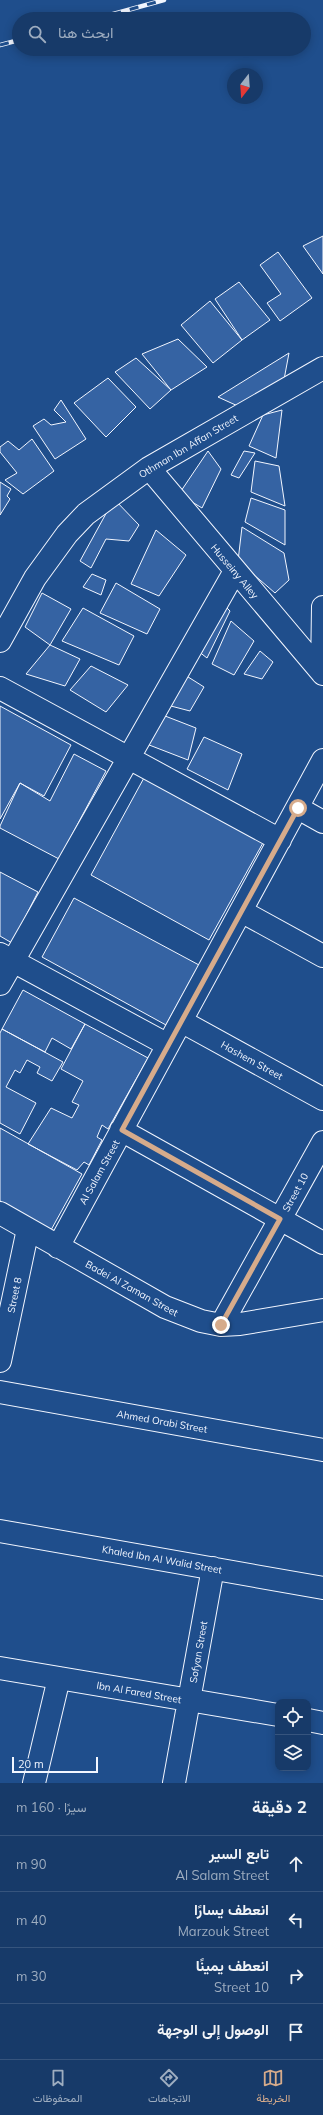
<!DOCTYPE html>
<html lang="ar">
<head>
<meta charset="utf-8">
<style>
	:root { --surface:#173a69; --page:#20416f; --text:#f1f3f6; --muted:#9eadc0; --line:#36547d; --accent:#d6ab8b }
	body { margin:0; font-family:Mulish,Vazirmatn,sans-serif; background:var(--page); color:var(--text); direction:rtl }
	.controls { position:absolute; right:12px; bottom:12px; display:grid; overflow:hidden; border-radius:8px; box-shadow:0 2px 10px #0003 }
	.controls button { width:36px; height:36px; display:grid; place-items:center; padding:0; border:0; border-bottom:1px solid var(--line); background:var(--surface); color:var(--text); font:20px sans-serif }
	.compass { position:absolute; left:227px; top:68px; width:36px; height:36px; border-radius:50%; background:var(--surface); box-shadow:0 2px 10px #0003; rotate:197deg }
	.scale { position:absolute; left:12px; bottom:10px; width:86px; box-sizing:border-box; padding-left:4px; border:2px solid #f2f6ff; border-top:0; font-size:11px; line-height:14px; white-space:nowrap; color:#f2f6ff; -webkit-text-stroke:3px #1f4e8c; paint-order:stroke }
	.stop { position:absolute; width:12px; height:12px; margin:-9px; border:3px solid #d6ab8b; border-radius:50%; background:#fff }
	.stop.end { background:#d6ab8b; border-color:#fff; box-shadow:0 1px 4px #0008 }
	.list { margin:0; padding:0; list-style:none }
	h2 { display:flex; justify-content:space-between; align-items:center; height:52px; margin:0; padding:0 16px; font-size:17px }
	h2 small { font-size:13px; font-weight:400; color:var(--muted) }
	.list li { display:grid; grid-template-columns:26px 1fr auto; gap:12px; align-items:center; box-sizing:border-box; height:56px; padding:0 16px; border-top:1px solid var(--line) }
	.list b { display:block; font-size:15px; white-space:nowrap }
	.list p { margin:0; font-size:13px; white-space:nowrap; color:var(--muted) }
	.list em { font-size:13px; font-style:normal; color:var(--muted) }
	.icon { flex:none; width:22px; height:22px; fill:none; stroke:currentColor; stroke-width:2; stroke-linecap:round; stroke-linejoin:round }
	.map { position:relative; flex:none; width:323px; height:1783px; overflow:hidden; direction:ltr }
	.search { position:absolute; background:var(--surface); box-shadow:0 2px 10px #0003; left:12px; right:12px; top:12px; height:44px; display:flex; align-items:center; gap:10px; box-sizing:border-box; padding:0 14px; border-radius:22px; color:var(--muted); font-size:15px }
	.sheet { height:276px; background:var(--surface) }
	nav { display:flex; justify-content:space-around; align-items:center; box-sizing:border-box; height:56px; border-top:1px solid var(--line); background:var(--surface); font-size:11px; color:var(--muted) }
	nav a { display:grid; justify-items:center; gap:2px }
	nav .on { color:var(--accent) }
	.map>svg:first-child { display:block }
</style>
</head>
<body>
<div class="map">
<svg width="323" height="1783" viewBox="0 0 323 1783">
	<rect width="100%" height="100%" fill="#1f4e8c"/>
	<path fill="#3563a3" stroke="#f2f6ff" d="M323,236v38l-20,-28z
		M278,252l34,46 -32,23 -13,-18 14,-9 -21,-29z
		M239,282l31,38 -28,20 -27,-41z
		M210,301l32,39 -29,23 -32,-38z
		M178,339l29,28 -36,23 -29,-36z
		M289,353l-6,32 -43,22 -22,-10z
		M136,358l35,32 -21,19 -35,-37z
		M108,378l28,29 -30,30 -32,-34z
		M61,400l25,39 -31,20 -22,-33 11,-7 7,6 15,-3 -12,-12z
		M282,410l-6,48 -27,-12 14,-31z
		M32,439l22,32 -31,23 -18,-14 12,-7 -17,-21v-5l8,-6 11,9z
		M208,451l13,18 -19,39 -23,-14z
		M244,451l11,2 -16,25 -8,-3z
		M255,461l24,5 6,40 -34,-14z
		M0,482l11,7 -4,7 3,3 -10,16z
		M251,498l34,12v35l-40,-23z
		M114,499l25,26 -10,16 -23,-2 -15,29 -11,-7z
		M242,527l42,26 5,27 -14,13 -37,-32z
		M156,530l30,25 -27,41 -28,-12z
		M92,574l14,6 -5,15 -18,-8z
		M116,583l44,26 -13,25 -47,-21z
		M42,593l29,16 -21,36 -25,-18z
		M224,605l6,6 -23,47 -9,-7z
		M83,608l51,28 -15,29 -57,-24z
		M231,621l23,20 -20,34 -22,-11z
		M50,645l30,14 -15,27 -39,-12z
		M260,651l13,11 -11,17 -18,-5z
		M91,666l37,19 -22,27 -36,-22z
		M185,675l19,12 -14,24 -23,-6z
		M0,706l71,39 -27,51 -24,-13 -20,36z
		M160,714l36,14 -8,32 -44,-17z
		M204,737l38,17 -14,36 -41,-21z
		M74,754l32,17 -47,88 -59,-31v-2l20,-43 30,18z
		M145,776l119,65 -55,99 -118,-65z
		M0,872l38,20 -26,51 -12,-7z
		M74,898l125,67 -33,60 -124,-68z
		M23,990l62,34 -14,25 -19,-11 -7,14 -43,-23z
		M85,1024l63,34 -40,71 -6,-4 -5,12 5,3 -13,25 -5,-3 -7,8 -49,-26 23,-36 21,10 7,-13 -7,-3 11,-21 -22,-12z
		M2,1029l61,33 -11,19 -15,-8 3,-6 -13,-7 -7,13 -5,-3 -9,17 30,16 -16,31 -20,-11v-90z
		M0,1128l82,46 -31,56 -51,-29z"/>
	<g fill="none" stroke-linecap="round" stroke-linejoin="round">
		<g stroke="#f2f6ff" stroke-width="24">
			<path id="minor" d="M149,468l174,206
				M0,641l35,-63 32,-44 19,-20 63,-46 174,-100
				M322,673l1,-66
				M0,688l280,152
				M298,808l25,14
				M241,911l82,45
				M0,954l168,91
				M0,984l235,-413
				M181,1021l142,78
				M121,1130l202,113
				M0,1213l165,94 36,14 20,4 19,-1 83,-14
				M58,1247l265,-487
				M221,1325l102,-183
				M0,1361l28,-132
				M0,1392l323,58
				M0,1531l323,57
				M0,1668l278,47
				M308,1720l15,3
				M34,1783l25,-105
				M174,1783l39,-215"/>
		</g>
		<use href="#minor" stroke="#1f4e8c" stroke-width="22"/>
		<g stroke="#f2f6ff" stroke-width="4.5">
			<path id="rail" d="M95,19l69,-19
				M0,45l19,-5"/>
		</g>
		<use href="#rail" stroke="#1f4e8c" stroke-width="3" stroke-dasharray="9" stroke-linecap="butt"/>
	</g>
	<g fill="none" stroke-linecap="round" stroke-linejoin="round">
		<path stroke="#d6ab8b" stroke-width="5" d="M221,1325l59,-106 -158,-89 176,-322"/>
	</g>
	<g text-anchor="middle" stroke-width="3" stroke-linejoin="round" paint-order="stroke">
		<g font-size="10" fill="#f2f6ff" stroke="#1f4e8c">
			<text transform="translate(188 446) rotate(-31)" y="4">Othman Ibn Affan Street</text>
			<text transform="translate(235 571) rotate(50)" y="4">Husseiny Alley</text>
			<text transform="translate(252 1060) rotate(29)" y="4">Hashem Street</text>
			<text transform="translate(99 1172) rotate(-61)" y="4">Al Salam Street</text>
			<text transform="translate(295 1192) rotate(-61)" y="4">Street 10</text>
			<text transform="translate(132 1288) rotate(29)" y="4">Badei Al Zaman Street</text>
			<text transform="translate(14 1295) rotate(-78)" y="4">Street 8</text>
			<text transform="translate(162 1421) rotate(10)" y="4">Ahmed Orabi Street</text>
			<text transform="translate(162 1559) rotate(10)" y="4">Khaled Ibn Al Walid Street</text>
			<text transform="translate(198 1652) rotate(-80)" y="4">Sofyan Street</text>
			<text transform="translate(139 1692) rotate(10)" y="4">Ibn Al Fared Street</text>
		</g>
	</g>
</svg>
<div class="controls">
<button><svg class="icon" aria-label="locate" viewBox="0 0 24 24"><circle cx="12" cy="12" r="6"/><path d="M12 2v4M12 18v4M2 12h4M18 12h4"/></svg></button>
<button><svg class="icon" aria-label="layers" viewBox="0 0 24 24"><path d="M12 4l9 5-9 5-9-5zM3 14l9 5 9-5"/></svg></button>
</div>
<svg class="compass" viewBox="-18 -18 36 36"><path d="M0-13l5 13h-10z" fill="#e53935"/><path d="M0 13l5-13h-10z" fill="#9eadc0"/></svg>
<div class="scale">20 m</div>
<div class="stop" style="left:298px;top:808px"></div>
<div class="stop end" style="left:221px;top:1325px"></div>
<div class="search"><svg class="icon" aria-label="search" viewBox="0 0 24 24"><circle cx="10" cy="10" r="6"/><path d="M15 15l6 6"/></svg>ابحث هنا</div>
</div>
<section class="sheet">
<h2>2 دقيقة<small>سيرًا · 160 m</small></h2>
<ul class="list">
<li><svg class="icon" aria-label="ahead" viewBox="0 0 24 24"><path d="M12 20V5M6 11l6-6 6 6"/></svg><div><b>تابع السير</b><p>Al Salam Street</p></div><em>90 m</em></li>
<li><svg class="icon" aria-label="left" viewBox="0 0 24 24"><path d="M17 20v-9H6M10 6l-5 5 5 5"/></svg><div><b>انعطف يسارًا</b><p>Marzouk Street</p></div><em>40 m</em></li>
<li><svg class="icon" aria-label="right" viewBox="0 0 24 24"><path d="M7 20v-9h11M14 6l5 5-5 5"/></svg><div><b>انعطف يمينًا</b><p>Street 10</p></div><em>30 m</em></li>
<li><svg class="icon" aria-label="arrive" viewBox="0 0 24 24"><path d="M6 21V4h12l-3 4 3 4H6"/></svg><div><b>الوصول إلى الوجهة</b></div></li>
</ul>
</section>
<nav>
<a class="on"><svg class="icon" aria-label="map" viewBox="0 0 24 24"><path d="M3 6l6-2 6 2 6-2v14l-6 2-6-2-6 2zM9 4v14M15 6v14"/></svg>الخريطة</a>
<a><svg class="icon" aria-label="directions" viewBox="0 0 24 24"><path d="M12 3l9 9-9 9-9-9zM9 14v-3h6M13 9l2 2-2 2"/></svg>الاتجاهات</a>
<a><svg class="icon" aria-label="saved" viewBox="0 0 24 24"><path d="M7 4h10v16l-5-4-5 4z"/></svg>المحفوظات</a>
</nav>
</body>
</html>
